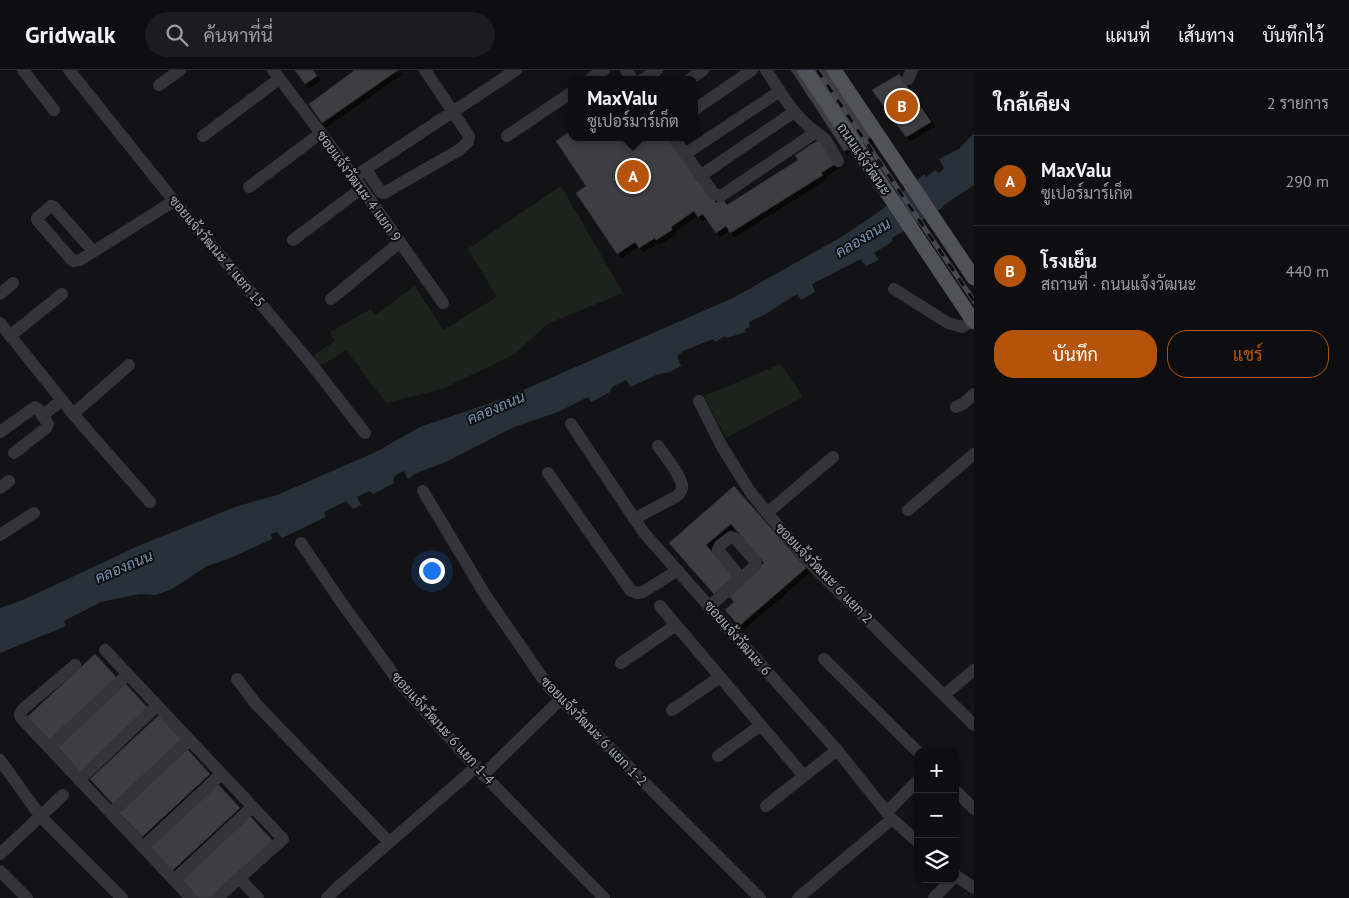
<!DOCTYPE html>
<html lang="th">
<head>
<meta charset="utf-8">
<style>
	:root { --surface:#0e0e10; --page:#1c1c1e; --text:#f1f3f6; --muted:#9b9c9f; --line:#2e2e30; --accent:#b45309 }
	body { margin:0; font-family:"PT Sans",Sarabun,sans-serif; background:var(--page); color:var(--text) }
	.controls { position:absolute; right:15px; bottom:15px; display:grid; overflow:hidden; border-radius:10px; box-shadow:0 1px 4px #0004 }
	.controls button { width:45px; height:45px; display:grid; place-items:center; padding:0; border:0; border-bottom:1px solid var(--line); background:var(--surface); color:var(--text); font:25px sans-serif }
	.you { position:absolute; left:431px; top:500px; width:18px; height:18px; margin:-12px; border:4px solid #fff; border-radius:50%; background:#1a73e8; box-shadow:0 0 0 8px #1a73e833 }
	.badge { display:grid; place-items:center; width:32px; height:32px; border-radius:50%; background:var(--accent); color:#fff; font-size:16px; font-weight:700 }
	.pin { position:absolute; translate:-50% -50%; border:2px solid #fff; box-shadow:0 1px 5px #0006 }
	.popup { position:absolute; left:568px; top:6px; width:130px; height:65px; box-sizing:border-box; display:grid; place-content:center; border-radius:10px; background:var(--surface); filter:drop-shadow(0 1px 4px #0005); font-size:16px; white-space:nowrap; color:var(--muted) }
	.popup b { font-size:19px; color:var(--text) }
	.popup::after { content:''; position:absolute; left:50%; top:100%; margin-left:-10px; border:10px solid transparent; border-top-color:var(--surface) }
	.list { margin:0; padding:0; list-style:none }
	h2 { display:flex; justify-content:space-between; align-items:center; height:65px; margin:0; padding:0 20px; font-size:21px }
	h2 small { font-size:16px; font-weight:400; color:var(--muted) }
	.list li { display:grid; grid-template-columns:32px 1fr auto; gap:15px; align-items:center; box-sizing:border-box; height:90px; padding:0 20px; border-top:1px solid var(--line) }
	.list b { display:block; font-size:19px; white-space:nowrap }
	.list p { margin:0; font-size:16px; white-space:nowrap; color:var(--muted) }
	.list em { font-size:16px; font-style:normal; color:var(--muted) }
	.actions { display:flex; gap:10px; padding:15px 20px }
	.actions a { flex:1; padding:11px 0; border:1px solid var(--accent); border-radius:20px; text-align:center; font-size:18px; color:var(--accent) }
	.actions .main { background:var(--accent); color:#fff }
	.icon { flex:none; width:28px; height:28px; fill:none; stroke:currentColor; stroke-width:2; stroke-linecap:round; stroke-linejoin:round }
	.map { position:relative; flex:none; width:974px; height:828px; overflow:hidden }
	header { display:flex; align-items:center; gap:30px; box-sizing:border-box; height:70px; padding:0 25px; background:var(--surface); border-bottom:1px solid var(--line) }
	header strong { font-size:24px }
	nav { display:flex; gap:28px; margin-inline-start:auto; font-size:18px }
	.search { width:350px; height:45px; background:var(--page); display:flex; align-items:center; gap:12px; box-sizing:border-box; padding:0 18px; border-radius:28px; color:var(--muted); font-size:19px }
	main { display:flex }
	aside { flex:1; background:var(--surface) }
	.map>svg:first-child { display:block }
</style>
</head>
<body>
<header>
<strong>Gridwalk</strong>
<div class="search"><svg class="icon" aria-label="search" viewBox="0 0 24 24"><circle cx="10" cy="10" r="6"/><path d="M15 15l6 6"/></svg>ค้นหาที่นี่</div>
<nav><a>แผนที่</a><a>เส้นทาง</a><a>บันทึกไว้</a></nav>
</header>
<main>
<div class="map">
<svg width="974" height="828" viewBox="0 0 974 828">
	<defs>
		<filter id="shadow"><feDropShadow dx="4" dy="4" stdDeviation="0" flood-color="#0009"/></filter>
	</defs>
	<rect width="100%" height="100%" fill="#131315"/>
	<path fill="#1b231c" d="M561,116l62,107 -76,31 -32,30 -73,35 -56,14 -40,-53 -27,17 -5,-12 21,-14 -5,-9 41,-23 4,6 40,-29 28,44 54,-33 -29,-48z
		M781,294l22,33 -77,41 -22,-42z"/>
	<path fill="#283139" d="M974,63v52l-30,20 -2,3 -50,30 1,3 -19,12 5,7 -13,6 -5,-7 -49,25 3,8 -14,8 -4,-6 -31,20 -17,8 1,5 -5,2 1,3 -19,6 -2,-2 -10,6 -2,-3 -30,12 -6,5 4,10 -11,6 -14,3 -25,12 -5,-7 -14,7 -2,5 -19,10 -3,-5 -30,15 -44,15 -68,35 -30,11 -8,6 -4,-8c-6,3 -12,4 -10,12l-21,11 -4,-3 -12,6 4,8 -8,4 -7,-8 -22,11 2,5 -44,21 -5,-6 -6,2 1,5 -44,20 -21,7 -35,23 -16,6 -16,-1 -39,8 -37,19 2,5 -66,27v-45l23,-8 115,-54 97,-39 42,-12 99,-43 44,-25 85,-29 230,-101 108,-61 37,-25 44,-37 2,3 9,-7 4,3 5,-5 -5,-9 20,-10z"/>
	<path fill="#3d3d42" stroke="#2d2d31" filter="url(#shadow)" d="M295,0h18l4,6 -12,8z
		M355,0h43l-76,53 -13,-19z
		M791,0h50l38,57 -13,15 -22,9z
		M899,4l32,48 -25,15 -34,-47z
		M572,60v7h97l47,66 6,-5 5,7 71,-45 -3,-5 25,-16 15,25 -14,9 2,2 -93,58 -4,-7 -10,7 -13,-19 -5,3 -4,-6 -23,16 1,3 -16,10 -1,-2 -16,10 -4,-6 -18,12 -41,-61 10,-7 -30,-45z
		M734,416l72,82 -67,58 -14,-16 9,-8 -6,-7 36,-32 -33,-39 -25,21 28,32 -20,17 -45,-51z
		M95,584l23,25 -69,63 -23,-24z
		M125,613l23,25 -68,64 -23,-25z
		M159,645l23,25 -69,64 -23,-25z
		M187,679l23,25 -68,63 -23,-24z
		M217,713l23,25 -68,63 -23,-24z
		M250,746l23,25 -61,57h-14l-16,-18z"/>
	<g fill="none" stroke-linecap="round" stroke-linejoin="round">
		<path stroke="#34343a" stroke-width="12" d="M23,0l31,40
			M69,0l105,131 135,160 56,72
			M273,0l81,107 89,126
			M626,0l7,10
			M908,9l4,-9
			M589,10l15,-10
			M642,10l15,-10
			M689,10l14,-10
			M159,15l21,-15
			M694,40l58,-40
			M816,62l10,8 12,21
			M203,66l76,-57
			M507,66l65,-44
			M673,67l41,57 7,2 95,-64c-22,-15 -35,-40 -50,-62
			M685,84l95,-63
			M366,100l15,22 3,1 75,-43 9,-8 1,-6 -44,-66
			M360,103l156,-103
			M700,106l94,-64
			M249,117l72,-54
			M293,170l69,-52
			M93,181l-39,-44 -3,-1 -14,12v2l34,39 2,2 7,-1 94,-59
			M894,219l54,34 14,4 11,-6
			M0,224l13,-11
			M331,229l68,-56
			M0,253l73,91 77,88
			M10,266l52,-42
			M699,331l22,44 28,45 18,23 43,50 164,162
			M956,337l7,-3 11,-10
			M73,344l56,-49
			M43,345l19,-15
			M571,354l73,109 193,217 55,69 26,23
			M0,362l35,-25 3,2 10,15 -2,4 -32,25
			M548,403l83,118 6,2 6,-1 35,-22
			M0,418l9,-7
			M423,421l63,105 62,90 212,212
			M908,440l66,-56
			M767,443l66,-56
			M634,449l43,-23c3,-3 6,-7 5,-11 -2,-11 -17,-29 -24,-39
			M0,465l34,-22
			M301,473l38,56 60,83 77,85 128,131
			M660,536l144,170 33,-26
			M710,536l46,-41 -1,-4 -19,-22 -5,-2 -11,8 -2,5 23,28
			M105,580l178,189 -66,59
			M824,589l94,93
			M621,593l55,-38
			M75,595l-52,44 -3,5 1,4 170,180
			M237,609l19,25 133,138
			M944,625l30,-25
			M672,640l48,-33
			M49,678l78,-73
			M718,686l43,-31
			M0,690l41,57 81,81
			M483,705l78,-76
			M79,710l78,-74
			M955,720l19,19
			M766,736l38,-30
			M887,742l31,-32
			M111,743l78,-73
			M143,777l78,-73
			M0,784l63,-59
			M0,801l27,27
			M955,805l19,13
			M240,809l18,19
			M174,810l78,-73
			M327,828l11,-11 138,-120
			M798,828l94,-79
			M934,828l18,-19"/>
		<path stroke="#505159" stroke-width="15" d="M805,0l169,252
			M834,0l140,208"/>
		<g stroke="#47484f" stroke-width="5">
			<path id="rail" d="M817,0l157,231"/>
		</g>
		<use href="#rail" stroke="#0e0e10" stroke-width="3" stroke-dasharray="9" stroke-linecap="butt"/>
	</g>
	<g text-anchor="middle" stroke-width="4" stroke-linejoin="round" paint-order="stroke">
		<g font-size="14" fill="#a4a8b6" stroke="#0e0e10">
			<text transform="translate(864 89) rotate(56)" y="5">ถนนแจ้งวัฒนะ</text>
			<text transform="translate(359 116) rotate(54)" y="5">ซอยแจ้งวัฒนะ 4 แยก 9</text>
			<text transform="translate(217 181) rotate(50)" y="5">ซอยแจ้งวัฒนะ 4 แยก 15</text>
			<text transform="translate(824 503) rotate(46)" y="5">ซอยแจ้งวัฒนะ 6 แยก 2</text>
			<text transform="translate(738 568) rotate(49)" y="5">ซอยแจ้งวัฒนะ 6</text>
			<text transform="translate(443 658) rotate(48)" y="5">ซอยแจ้งวัฒนะ 6 แยก 1-4</text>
			<text transform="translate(594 661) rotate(46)" y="5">ซอยแจ้งวัฒนะ 6 แยก 1-2</text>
		</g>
		<g font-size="15" font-style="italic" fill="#7895b4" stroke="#0e0e10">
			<text transform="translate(863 168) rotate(-31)" y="5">คลองถนน</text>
			<text transform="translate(496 338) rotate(-23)" y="5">คลองถนน</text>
			<text transform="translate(124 497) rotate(-23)" y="5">คลองถนน</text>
		</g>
	</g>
</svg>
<div class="controls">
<button>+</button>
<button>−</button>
<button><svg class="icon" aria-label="layers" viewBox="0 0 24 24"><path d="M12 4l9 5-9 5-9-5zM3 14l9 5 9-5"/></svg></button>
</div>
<div class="you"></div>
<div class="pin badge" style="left:633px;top:106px">A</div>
<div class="popup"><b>MaxValu</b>ซูเปอร์มาร์เก็ต</div>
<div class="pin badge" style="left:902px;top:36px">B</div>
</div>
<aside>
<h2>ใกล้เคียง<small>2 รายการ</small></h2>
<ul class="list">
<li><span class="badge">A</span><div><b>MaxValu</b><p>ซูเปอร์มาร์เก็ต</p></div><em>290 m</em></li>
<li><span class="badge">B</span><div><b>โรงเย็น</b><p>สถานที่ · ถนนแจ้งวัฒนะ</p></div><em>440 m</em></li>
</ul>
<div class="actions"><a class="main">บันทึก</a><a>แชร์</a></div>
</aside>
</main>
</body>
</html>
